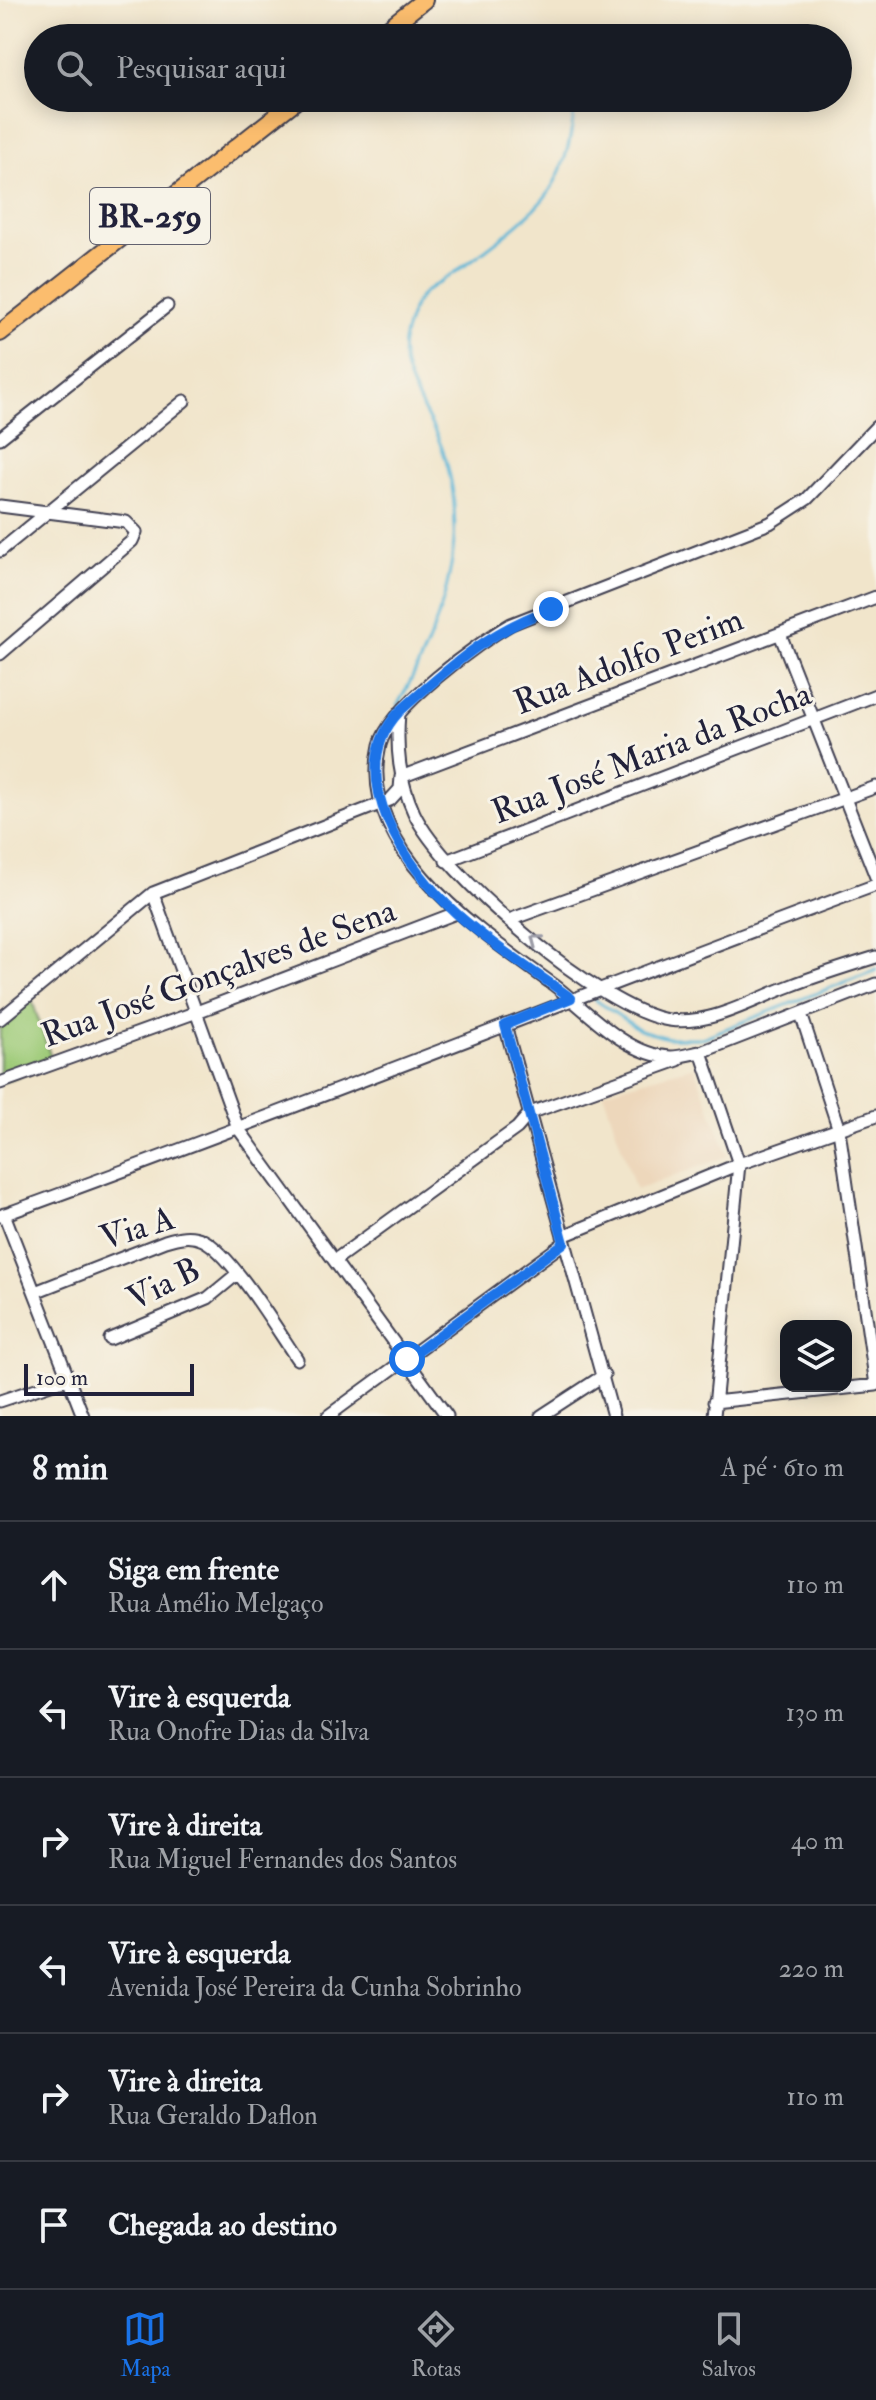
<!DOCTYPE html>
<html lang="pt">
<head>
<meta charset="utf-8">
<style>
	:root { --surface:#171b24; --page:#242831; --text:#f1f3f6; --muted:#9ea1a6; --line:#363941; --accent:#1a73e8 }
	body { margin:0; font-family:"IM FELL Double Pica",serif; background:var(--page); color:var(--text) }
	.controls { position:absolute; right:24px; bottom:24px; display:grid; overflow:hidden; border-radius:16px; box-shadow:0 4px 20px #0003 }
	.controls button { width:72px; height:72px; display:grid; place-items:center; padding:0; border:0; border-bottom:2px solid var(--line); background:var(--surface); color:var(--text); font:40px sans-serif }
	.scale { position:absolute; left:24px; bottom:20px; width:170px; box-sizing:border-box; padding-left:8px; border:4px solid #22223b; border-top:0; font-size:22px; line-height:28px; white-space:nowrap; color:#22223b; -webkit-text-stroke:6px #f7f3e8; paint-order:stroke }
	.stop { position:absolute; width:24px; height:24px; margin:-18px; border:6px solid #1a73e8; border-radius:50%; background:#fff }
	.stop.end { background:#1a73e8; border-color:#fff; box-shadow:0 2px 8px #0008 }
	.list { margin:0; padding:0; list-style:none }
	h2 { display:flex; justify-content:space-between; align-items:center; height:104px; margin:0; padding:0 32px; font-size:34px }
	h2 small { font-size:26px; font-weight:400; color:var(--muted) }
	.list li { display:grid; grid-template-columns:52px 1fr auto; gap:24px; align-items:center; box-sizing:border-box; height:128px; padding:0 32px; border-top:2px solid var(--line) }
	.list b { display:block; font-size:30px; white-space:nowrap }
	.list p { margin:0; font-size:26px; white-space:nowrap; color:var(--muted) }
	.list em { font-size:26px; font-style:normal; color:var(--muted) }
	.icon { flex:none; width:44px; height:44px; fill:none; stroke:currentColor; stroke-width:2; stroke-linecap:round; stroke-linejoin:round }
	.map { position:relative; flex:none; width:876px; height:1416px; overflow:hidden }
	.search { position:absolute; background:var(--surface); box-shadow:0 4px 20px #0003; left:24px; right:24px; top:24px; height:88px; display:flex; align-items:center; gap:20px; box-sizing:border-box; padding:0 28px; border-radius:44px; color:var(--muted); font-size:30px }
	.sheet { height:872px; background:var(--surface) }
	nav { display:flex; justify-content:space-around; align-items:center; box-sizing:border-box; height:112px; border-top:2px solid var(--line); background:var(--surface); font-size:22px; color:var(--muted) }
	nav a { display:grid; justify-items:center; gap:4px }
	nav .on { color:var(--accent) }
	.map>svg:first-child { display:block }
</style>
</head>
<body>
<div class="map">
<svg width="876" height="1416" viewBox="0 0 876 1416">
	<rect width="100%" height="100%" fill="#f7f3e8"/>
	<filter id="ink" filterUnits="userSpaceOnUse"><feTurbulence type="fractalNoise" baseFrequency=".0125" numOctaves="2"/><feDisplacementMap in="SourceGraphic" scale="16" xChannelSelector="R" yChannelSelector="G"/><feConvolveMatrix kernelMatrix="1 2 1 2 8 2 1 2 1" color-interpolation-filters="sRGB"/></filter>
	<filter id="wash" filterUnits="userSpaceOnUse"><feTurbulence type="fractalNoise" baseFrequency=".006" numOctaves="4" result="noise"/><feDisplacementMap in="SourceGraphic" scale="32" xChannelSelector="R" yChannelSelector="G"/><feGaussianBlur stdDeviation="1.8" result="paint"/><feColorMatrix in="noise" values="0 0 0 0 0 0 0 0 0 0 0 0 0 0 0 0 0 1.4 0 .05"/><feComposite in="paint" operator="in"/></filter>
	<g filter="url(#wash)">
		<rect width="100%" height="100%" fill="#f1e5cb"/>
		<path fill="#edd7bb" d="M694,1066l34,90 -92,34 -33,-98z"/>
		<path fill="#9ecb78" stroke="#60765a" stroke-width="2" d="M30,994l23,70 -53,19v-64z"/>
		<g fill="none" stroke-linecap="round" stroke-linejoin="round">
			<path stroke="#59b5d7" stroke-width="3" d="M591,38l2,-3
				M398,704c45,-79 78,-176 40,-266 -12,-26 -43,-71 -34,-101 3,-11 8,-31 15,-39 8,-10 24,-18 35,-25 26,-19 79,-56 96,-83 18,-28 22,-59 26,-92
				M591,997l49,33 28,8h34l174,-68"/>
		</g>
	</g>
	<g filter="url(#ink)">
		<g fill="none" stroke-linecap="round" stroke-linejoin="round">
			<g stroke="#413f51" stroke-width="15">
				<path id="minor" d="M876,427l-69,72 -37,24 -259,101c-33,19 -122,84 -131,121 -25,105 102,188 174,240 33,25 72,71 117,72 10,0 21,-4 30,-5l175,-68
					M0,438l167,-132
					M0,506l126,16 10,10 -4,9 -132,113
					M0,551l184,-150
					M780,634l96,243
					M399,713c-3,36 0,67 15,100 28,61 188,198 255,207 41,6 83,-20 121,-34 28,-11 57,-20 86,-29
					M401,777l475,-180
					M446,861l430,-166
					M153,893l85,235 209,288
					M509,920l367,-133
					M0,1019l153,-126 237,-93 10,-11 1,-12
					M505,1025l108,391
					M701,1052l38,112 -25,252
					M0,1083l194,-70 262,-100
					M4,1214l79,202
					M0,1216c294,-106 583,-223 876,-331
					M563,1236l176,-72 137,-48
					M335,1260l182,-132 13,-15 148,-53
					M35,1292l130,-51c13,-4 25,-7 38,-1 29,14 74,90 94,119
					M110,1339l98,-41 29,-24
					M0,1401l69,-23
					M714,1402l162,-17 -37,-255 -38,-116
					M328,1416l236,-173
					M541,1416l63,-41"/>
			</g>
			<g stroke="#413f51" stroke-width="20">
				<path id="highway" d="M376,38l48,-38
					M0,333l299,-235"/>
			</g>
			<use href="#minor" stroke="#fff" stroke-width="11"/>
			<use href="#highway" stroke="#fbbd6e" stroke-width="16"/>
		</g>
		<defs><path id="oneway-chevron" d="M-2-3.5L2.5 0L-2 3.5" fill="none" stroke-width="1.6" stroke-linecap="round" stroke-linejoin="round" transform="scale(2)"/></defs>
		<use stroke="#9c9ca7" href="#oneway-chevron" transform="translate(536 940) rotate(-143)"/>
	</g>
	<g fill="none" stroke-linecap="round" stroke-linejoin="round" filter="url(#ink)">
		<path stroke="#1a73e8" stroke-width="10" d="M407,1359l157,-116 -59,-218 66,-27c-38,-27 -79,-53 -114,-84 -50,-44 -116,-140 -58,-202 53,-46 84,-78 152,-103"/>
	</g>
	<g text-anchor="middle" stroke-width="6" stroke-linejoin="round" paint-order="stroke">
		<rect fill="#f7f3e8" stroke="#62616f" stroke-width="2" x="90" y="188" width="120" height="56" rx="6"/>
		<g font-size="32" font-weight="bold" fill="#22223b">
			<text x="150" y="227">BR-259</text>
		</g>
		<g font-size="34" fill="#22223b" stroke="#f7f3e8">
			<text transform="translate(628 660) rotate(-21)" y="12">Rua Adolfo Perim</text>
			<text transform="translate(651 752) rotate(-21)" y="12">Rua José Maria da Rocha</text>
			<text transform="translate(218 972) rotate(-20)" y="12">Rua José Gonçalves de Sena</text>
			<text transform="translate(137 1227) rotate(-17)" y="12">Via A</text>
			<text transform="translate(163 1283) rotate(-26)" y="12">Via B</text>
		</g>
	</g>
</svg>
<div class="controls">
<button><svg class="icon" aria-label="layers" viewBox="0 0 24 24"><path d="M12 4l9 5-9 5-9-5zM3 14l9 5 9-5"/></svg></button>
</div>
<div class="scale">100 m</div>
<div class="stop" style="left:407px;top:1359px"></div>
<div class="stop end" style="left:551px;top:609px"></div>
<div class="search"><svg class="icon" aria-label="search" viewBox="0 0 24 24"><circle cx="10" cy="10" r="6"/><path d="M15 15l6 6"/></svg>Pesquisar aqui</div>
</div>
<section class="sheet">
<h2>8 min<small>A pé · 610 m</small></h2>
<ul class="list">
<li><svg class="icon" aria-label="ahead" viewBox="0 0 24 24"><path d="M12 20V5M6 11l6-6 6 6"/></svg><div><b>Siga em frente</b><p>Rua Amélio Melgaço</p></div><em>110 m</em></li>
<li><svg class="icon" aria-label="left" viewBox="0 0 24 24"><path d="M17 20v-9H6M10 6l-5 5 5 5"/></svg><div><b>Vire à esquerda</b><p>Rua Onofre Dias da Silva</p></div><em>130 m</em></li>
<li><svg class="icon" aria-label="right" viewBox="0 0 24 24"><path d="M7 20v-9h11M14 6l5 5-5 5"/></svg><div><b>Vire à direita</b><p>Rua Miguel Fernandes dos Santos</p></div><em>40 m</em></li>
<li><svg class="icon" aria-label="left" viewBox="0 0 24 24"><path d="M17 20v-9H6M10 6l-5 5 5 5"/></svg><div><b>Vire à esquerda</b><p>Avenida José Pereira da Cunha Sobrinho</p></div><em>220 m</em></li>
<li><svg class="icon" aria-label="right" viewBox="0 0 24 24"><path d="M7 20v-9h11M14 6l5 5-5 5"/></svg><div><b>Vire à direita</b><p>Rua Geraldo Daflon</p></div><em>110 m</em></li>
<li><svg class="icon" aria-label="arrive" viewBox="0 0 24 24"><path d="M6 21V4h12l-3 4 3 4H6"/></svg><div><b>Chegada ao destino</b></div></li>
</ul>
</section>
<nav>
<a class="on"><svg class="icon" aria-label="map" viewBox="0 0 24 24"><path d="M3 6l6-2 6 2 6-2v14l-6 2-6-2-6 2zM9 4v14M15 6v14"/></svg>Mapa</a>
<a><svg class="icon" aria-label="directions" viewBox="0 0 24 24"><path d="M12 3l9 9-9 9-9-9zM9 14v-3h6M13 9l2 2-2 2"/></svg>Rotas</a>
<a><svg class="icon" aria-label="saved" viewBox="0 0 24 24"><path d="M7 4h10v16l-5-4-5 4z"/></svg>Salvos</a>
</nav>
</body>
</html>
